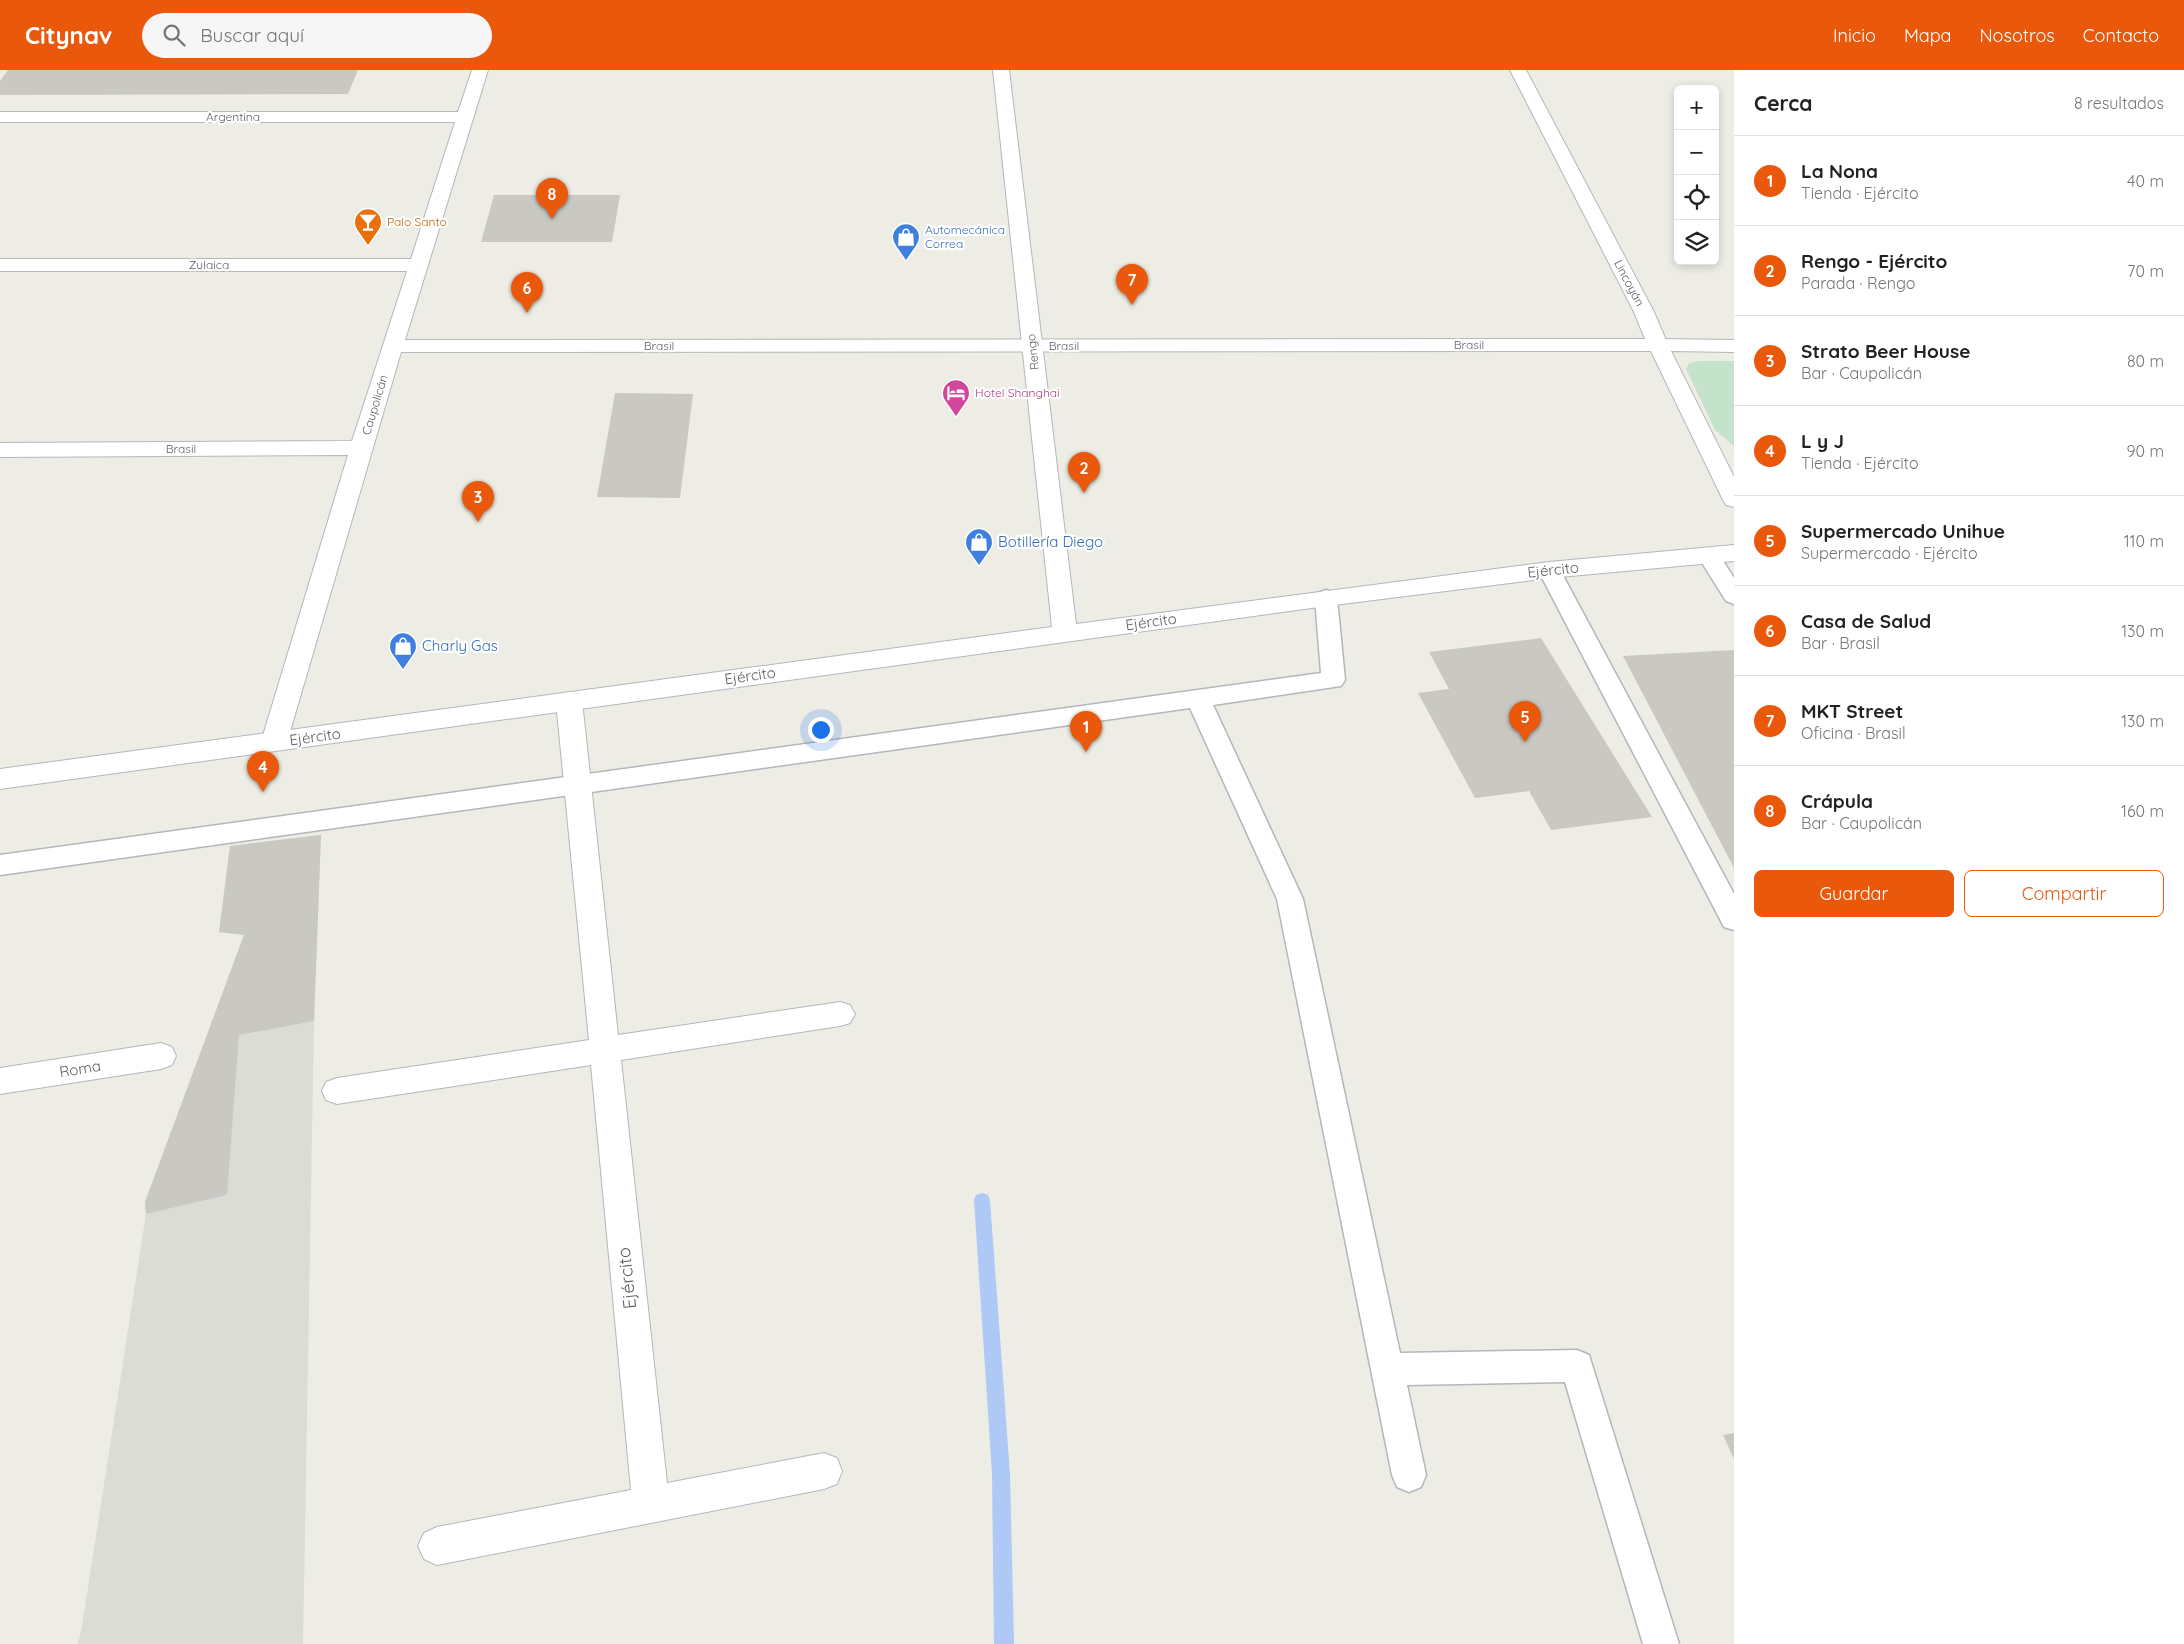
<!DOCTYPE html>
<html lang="es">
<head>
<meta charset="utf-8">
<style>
	:root { --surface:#fff; --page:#f6f6f6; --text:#222; --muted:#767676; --line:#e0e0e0; --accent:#ea580c }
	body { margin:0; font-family:Quicksand,sans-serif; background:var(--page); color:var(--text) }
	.controls { position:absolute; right:15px; top:15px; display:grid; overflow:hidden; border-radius:8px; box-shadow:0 2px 8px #0003 }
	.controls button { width:45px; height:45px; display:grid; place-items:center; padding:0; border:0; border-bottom:1px solid var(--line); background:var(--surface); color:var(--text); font:25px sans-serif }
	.you { position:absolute; left:820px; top:659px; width:18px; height:18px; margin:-12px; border:4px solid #fff; border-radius:50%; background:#1a73e8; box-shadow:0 0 0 8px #1a73e833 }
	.badge { display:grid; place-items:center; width:32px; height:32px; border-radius:50%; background:var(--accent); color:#fff; font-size:16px; font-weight:700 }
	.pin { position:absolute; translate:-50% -41px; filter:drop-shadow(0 1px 2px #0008) }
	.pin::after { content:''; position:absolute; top:26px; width:18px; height:15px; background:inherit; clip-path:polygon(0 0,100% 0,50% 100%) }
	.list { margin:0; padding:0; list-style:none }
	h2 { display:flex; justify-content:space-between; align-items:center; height:65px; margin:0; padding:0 20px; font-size:21px }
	h2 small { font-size:16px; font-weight:400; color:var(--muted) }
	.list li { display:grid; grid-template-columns:32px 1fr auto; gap:15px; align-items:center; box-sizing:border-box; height:90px; padding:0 20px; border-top:1px solid var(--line) }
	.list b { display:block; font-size:19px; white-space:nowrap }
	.list p { margin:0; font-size:16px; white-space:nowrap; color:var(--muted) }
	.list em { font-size:16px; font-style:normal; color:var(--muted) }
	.actions { display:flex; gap:10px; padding:15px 20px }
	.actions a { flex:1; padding:11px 0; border:1px solid var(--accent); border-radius:8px; text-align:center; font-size:18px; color:var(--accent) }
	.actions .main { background:var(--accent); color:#fff }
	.icon { flex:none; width:28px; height:28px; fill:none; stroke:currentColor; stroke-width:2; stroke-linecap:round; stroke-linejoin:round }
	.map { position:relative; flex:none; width:1734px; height:1574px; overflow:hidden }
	header { display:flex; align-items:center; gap:30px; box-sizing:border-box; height:70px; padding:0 25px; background:var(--accent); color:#fff }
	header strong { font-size:24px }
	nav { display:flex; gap:28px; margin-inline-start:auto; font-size:18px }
	.search { width:350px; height:45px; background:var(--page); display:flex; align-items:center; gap:12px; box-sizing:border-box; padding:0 18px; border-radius:28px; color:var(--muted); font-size:19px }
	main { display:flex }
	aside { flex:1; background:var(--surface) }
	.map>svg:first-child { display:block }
</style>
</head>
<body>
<header>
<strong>Citynav</strong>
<div class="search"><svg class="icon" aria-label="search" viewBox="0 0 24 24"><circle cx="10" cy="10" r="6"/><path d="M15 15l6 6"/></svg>Buscar aquí</div>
<nav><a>Inicio</a><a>Mapa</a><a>Nosotros</a><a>Contacto</a></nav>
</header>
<main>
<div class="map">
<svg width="1734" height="1574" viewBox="0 0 1734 1574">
	<rect width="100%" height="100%" fill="#edede5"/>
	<path fill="#dcdcd7" d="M321,765l-7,186 -11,623h-225l4,-18 64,-412 -1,-12 99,-267 -25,-3 11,-86z"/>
	<path fill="#c5e2ca" d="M1700,291h34v85l-19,-16 -29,-61 3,-6z"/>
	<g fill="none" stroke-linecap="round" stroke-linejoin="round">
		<path fill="#aec9f5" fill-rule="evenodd" d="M982,1123l6,2 2,5 20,274 4,170h-20l-2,-170 -18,-274 2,-5z"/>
	</g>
	<path fill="#c9c8c2" d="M8,0h350l-10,24 -348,1v-14z
		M494,125h126l-8,47h-131z
		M615,323l78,1 -13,104 -83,-1z
		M1541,568l111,179 -101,13 -22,-39 -54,7 -57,-105 31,-4 -20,-37z
		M1734,580v218l-111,-212z
		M321,765l-7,186 -75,14 -12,160 -81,19 -1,-12 99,-267 -25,-3 11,-86z
		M1734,1363v26l-11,-24z"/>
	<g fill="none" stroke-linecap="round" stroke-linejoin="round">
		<g stroke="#b5b6ba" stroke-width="3">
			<path id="service" d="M1708,478l8,2 18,28v26l-8,-3 -29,-46 3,-5z
				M1549,493l8,2 3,5 174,324v36l-10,-3 -186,-357 3,-5z
				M1326,520l8,3 3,5 8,82 -4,6 -128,19 90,194 97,454 177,-3 12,5 90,289h-36l-78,-262 -158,3 19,90 -5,12 -12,5 -12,-5 -5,-12 -115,-576 -87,-191 -1190,167v-20l1321,-182 -6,-75 3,-5z"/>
		</g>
		<g stroke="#b5b6ba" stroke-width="2">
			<path id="minor" d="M472,0h16l-83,270 1240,-1 -11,-27 -124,-242h16l128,242 14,33 -3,4 -7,2 -1257,1 -114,390 -4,7 -9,2 -9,-2 -4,-7 87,-287 -348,2v-14l352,-2 55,-170h-407v-12h411l44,-137h-455v-10h458z
				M569,622l9,3 4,6 36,334 222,-33 10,3 5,9 -5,9 -10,3 -219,34 46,423 157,-30 13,5 5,13 -5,13 -13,5 -387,76 -13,-6 -6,-13 6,-13 13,-6 194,-37 -40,-425 -254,39 -11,-4 -4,-9 4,-9 11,-4 252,-38 -33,-339 4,-6z
				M161,973l11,4 4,9 -4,9 -11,4 -161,25v-26z"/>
		</g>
		<g stroke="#b4b6bb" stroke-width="2">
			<path id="secondary" d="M993,0h16l67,554 473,-62 185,-17v16l-185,17 -223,28 -1326,183v-20l1052,-142z
				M1658,269l76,1v12l-63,-1 63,126v30l-8,-2 -3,-5 -75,-155 3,-4z"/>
		</g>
		<use href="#service" fill="#fff" fill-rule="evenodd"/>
		<use href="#minor" fill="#fff" fill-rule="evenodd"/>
		<use href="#secondary" fill="#fff" fill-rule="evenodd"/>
	</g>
	<defs>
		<g id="bar-pin" transform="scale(1.4375)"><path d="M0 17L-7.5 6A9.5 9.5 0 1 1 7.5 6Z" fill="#e8710a" stroke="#fff"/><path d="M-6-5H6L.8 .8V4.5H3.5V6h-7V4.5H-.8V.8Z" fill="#fff"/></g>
		<g id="shop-pin" transform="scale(1.4375)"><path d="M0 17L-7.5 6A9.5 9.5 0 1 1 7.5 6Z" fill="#3f7fe0" stroke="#fff"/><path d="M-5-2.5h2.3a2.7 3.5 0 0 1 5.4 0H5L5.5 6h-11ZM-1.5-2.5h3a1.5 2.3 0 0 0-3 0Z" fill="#fff"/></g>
		<g id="hotel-pin" transform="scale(1.4375)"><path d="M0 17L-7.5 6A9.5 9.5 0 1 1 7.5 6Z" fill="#d1479c" stroke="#fff"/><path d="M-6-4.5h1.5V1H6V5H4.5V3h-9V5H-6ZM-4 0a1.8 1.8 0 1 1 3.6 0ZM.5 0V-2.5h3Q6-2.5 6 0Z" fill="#fff"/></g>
	</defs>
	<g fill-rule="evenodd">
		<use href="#bar-pin" x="368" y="152"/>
		<use href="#shop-pin" x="906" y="167"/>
		<use href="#hotel-pin" x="956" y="323"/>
		<use href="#shop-pin" x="979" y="472"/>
		<use href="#shop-pin" x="403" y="576"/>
	</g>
	<g text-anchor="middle" stroke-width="4.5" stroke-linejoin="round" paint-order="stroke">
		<g font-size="12" fill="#5d5f64" stroke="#fff">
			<text x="233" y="51">Argentina</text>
			<text x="209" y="199">Zulaica</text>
			<text transform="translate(1629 213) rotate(62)" y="4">Lincoyán</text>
			<text x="1469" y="279">Brasil</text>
			<text x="659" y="280">Brasil</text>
			<text x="1064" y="280">Brasil</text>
			<text transform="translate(1033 282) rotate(-96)" y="4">Rengo</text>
			<text transform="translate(375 335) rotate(-73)" y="4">Caupolicán</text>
			<text x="181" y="383">Brasil</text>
		</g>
		<g font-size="12" fill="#c56008" stroke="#fff" text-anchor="start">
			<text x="387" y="156">Palo Santo</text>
		</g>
		<g font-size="12" fill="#366cbe" stroke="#fff" text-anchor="start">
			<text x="925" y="164">Automecánica<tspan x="925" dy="14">Correa</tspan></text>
		</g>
		<g font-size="12" fill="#b23c85" stroke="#fff" text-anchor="start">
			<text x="975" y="327">Hotel Shanghai</text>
		</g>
		<g font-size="15" fill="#366cbe" stroke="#fff" text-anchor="start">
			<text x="998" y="477">Botillería Diego</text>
			<text x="422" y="581">Charly Gas</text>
		</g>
		<g font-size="15" fill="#5d5f64" stroke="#fff">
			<text transform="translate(1553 500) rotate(-6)" y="5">Ejército</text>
			<text transform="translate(1151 552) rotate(-8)" y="5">Ejército</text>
			<text transform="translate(750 606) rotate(-8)" y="5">Ejército</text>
			<text transform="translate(315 667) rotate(-8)" y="5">Ejército</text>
			<text transform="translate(80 999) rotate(-9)" y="5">Roma</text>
		</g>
		<g font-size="18" fill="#5d5f64" stroke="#fff">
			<text transform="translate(627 1208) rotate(-96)" y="6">Ejército</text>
		</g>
	</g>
</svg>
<div class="controls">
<button>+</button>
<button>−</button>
<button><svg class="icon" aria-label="locate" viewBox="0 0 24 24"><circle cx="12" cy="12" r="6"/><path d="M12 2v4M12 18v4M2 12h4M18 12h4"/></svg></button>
<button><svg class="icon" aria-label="layers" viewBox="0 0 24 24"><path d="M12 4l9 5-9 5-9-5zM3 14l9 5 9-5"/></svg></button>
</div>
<div class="you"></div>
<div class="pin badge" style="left:1086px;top:682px">1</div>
<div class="pin badge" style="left:1084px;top:423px">2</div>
<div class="pin badge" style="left:478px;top:452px">3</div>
<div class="pin badge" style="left:263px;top:722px">4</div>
<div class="pin badge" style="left:1525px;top:672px">5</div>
<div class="pin badge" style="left:527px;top:243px">6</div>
<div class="pin badge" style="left:1132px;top:235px">7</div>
<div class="pin badge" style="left:552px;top:149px">8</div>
</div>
<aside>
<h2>Cerca<small>8 resultados</small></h2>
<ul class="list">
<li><span class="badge">1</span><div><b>La Nona</b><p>Tienda · Ejército</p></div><em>40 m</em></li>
<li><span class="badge">2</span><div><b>Rengo - Ejército</b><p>Parada · Rengo</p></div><em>70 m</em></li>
<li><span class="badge">3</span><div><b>Strato Beer House</b><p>Bar · Caupolicán</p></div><em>80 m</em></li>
<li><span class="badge">4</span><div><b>L y J</b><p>Tienda · Ejército</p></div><em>90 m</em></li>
<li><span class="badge">5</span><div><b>Supermercado Unihue</b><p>Supermercado · Ejército</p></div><em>110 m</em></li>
<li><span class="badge">6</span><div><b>Casa de Salud</b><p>Bar · Brasil</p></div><em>130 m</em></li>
<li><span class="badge">7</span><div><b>MKT Street</b><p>Oficina · Brasil</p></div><em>130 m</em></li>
<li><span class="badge">8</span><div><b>Crápula</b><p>Bar · Caupolicán</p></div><em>160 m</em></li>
</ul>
<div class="actions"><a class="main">Guardar</a><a>Compartir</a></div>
</aside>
</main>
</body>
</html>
